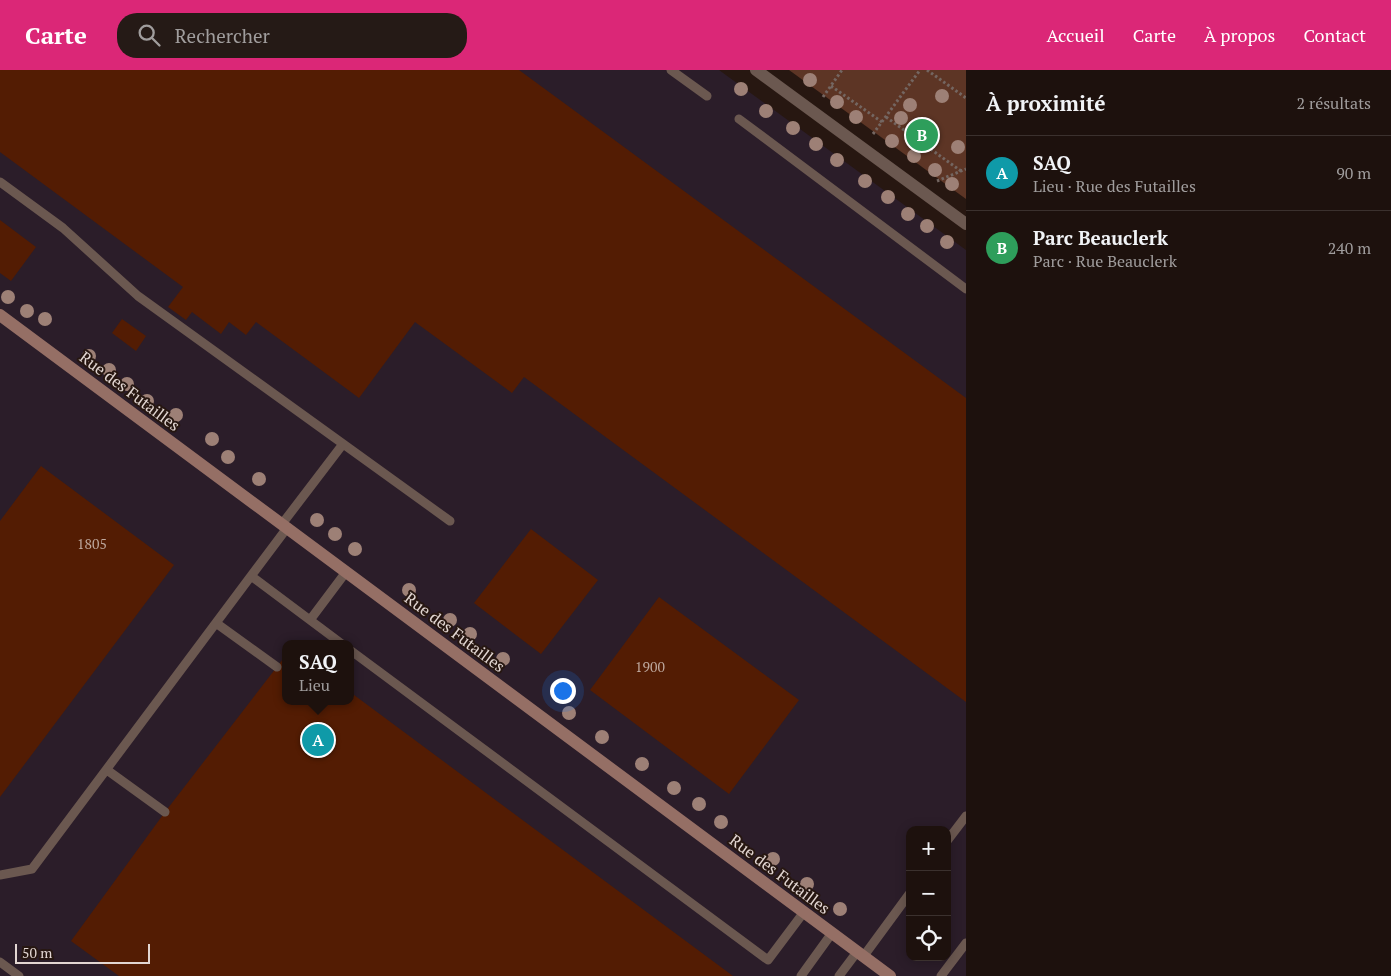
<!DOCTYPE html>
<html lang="fr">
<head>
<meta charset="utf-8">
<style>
	:root { --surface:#1d110d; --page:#251a16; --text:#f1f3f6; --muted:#a09d9d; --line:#3b312e; --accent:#db2777 }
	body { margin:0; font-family:"PT Serif",serif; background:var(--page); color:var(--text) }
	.controls { position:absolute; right:15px; bottom:15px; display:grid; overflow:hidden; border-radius:10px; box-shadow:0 2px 12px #0003 }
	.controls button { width:45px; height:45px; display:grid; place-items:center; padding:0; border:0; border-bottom:1px solid var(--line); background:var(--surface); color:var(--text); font:25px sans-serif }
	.scale { position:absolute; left:15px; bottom:12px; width:135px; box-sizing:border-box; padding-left:5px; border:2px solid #e2d6d2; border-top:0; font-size:14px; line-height:18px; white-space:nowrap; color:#e2d6d2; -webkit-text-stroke:4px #271711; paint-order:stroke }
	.you { position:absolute; left:562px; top:620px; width:18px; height:18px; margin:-12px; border:4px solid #fff; border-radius:50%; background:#1a73e8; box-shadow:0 0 0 8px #1a73e833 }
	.badge { display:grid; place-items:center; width:32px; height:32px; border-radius:50%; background:var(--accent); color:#fff; font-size:16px; font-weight:700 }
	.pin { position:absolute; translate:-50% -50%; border:2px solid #fff; box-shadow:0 1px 5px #0006 }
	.popup { position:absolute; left:282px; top:570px; width:72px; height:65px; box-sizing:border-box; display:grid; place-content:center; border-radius:10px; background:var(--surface); filter:drop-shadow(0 1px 4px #0005); font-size:16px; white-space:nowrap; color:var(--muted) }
	.popup b { font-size:19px; color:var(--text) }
	.popup::after { content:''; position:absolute; left:50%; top:100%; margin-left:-10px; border:10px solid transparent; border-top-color:var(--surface) }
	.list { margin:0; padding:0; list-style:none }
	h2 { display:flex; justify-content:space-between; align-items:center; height:65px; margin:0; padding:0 20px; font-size:21px }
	h2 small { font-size:16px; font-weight:400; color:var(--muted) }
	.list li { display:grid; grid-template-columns:32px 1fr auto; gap:15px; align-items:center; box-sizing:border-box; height:75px; padding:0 20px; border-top:1px solid var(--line) }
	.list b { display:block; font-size:19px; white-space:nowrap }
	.list p { margin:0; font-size:16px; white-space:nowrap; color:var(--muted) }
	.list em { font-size:16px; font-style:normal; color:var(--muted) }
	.icon { flex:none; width:28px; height:28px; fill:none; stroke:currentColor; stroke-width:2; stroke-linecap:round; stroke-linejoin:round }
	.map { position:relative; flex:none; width:966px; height:906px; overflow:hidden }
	header { display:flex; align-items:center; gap:30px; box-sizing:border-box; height:70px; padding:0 25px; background:var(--accent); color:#fff }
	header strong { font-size:24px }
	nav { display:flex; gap:28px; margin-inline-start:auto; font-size:18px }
	.search { width:350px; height:45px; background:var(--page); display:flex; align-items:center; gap:12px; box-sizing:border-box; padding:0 18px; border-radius:20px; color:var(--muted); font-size:19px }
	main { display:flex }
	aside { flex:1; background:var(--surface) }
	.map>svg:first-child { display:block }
</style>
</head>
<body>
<header>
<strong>Carte</strong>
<div class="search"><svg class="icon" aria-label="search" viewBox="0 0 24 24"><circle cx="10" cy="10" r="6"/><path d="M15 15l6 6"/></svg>Rechercher</div>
<nav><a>Accueil</a><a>Carte</a><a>À propos</a><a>Contact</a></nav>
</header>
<main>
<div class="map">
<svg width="966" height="906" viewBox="0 0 966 906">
	<rect width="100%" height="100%" fill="#271711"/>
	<path fill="#2b1d29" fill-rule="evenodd" d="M0,0h719l247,180v726h-966zM286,574h64v57h-64zM910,760h37v127h-37z"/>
	<path fill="#5d3525" d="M789,0h177v129z"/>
	<path fill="#531c03" d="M0,0h519l447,328v304l-442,-325 -12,16 -97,-71 -56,76 -103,-76 -10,13 -17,-13 -8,12 -29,-22 -6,8 -18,-13 15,-20 -183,-135z
		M0,150l36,27 -25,34 -11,-8z
		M122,249l24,17 -10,15 -24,-18z
		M41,396l133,99 -174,232v-276z
		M531,459l67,51 -57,74 -67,-51z
		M659,527l140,103 -70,94 -139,-104z
		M286,585v46h64v-9l383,284h-614l-48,-35 94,-129z"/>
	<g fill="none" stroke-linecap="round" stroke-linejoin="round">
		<path stroke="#746661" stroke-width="3" stroke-dasharray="2.5 2.5" stroke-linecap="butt" d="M927,0l39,28
			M831,16l51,36
			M823,27l19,-27
			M886,47l75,54
			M873,64l47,-64
			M937,111l29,-12"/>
		<path stroke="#6b5850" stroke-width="9" d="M671,0l36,26
			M739,49l227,170
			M0,112l63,46 75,68 312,225
			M282,454l61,-80
			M287,458l-36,48 91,68
			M310,550l36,-48
			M216,553l61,44
			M350,580l418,310 36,-48
			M107,700l58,42
			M947,771l19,-25
			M0,805l32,-6 219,-293
			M863,887l47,-64
			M0,892l19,14
			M801,906l31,-43
			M839,906l18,-24
			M941,906l25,-33"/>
		<path stroke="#6b5850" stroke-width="12" d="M756,0l210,154"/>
		<path stroke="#956f65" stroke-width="12" d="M0,245l890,661"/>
	</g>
	<g fill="#9d8076">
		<circle cx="810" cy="10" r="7"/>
		<circle cx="741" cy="19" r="7"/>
		<circle cx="942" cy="26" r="7"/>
		<circle cx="837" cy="32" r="7"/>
		<circle cx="910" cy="35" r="7"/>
		<circle cx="766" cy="41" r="7"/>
		<circle cx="856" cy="47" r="7"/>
		<circle cx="901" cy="48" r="7"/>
		<circle cx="793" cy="58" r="7"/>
		<circle cx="892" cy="71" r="7"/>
		<circle cx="816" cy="74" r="7"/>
		<circle cx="958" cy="77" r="7"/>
		<circle cx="914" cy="86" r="7"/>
		<circle cx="837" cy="90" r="7"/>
		<circle cx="935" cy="100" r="7"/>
		<circle cx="865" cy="111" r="7"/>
		<circle cx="952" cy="114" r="7"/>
		<circle cx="888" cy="127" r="7"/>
		<circle cx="908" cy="144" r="7"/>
		<circle cx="927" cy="156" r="7"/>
		<circle cx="947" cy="172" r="7"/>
		<circle cx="8" cy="227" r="7"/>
		<circle cx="27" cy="241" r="7"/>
		<circle cx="45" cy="249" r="7"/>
		<circle cx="89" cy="286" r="7"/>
		<circle cx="109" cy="300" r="7"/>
		<circle cx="127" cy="314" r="7"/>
		<circle cx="147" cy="331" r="7"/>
		<circle cx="176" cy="345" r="7"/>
		<circle cx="212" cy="369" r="7"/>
		<circle cx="228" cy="387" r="7"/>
		<circle cx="259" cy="409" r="7"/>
		<circle cx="317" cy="450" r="7"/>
		<circle cx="335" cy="464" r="7"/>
		<circle cx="355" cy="479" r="7"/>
		<circle cx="409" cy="520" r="7"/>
		<circle cx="450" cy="550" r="7"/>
		<circle cx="470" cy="564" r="7"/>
		<circle cx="503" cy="589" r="7"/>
		<circle cx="569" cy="643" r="7"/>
		<circle cx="602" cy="667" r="7"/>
		<circle cx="642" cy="694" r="7"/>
		<circle cx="674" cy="718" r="7"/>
		<circle cx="699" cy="734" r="7"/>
		<circle cx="721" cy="752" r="7"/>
		<circle cx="773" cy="789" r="7"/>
		<circle cx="807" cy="814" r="7"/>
		<circle cx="840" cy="839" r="7"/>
	</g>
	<g text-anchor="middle" stroke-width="4" stroke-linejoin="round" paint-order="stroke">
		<g font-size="14" fill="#bea89e">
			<text x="92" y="479">1805</text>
			<text x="650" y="602">1900</text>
		</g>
		<g font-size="16" fill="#e2d6d2" stroke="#271711">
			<text transform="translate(130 321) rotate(37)" y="6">Rue des Futailles</text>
			<text transform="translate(455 562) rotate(37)" y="6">Rue des Futailles</text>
			<text transform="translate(780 804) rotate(37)" y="6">Rue des Futailles</text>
		</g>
	</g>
</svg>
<div class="controls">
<button>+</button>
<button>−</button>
<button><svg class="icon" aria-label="locate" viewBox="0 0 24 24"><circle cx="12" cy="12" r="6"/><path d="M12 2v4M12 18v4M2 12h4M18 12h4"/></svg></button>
</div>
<div class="scale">50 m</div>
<div class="you"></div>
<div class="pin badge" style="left:318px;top:670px;background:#0f9aa8">A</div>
<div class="popup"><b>SAQ</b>Lieu</div>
<div class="pin badge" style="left:922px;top:65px;background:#2e9e5b">B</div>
</div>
<aside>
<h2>À proximité<small>2 résultats</small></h2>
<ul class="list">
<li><span class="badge" style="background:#0f9aa8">A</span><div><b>SAQ</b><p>Lieu · Rue des Futailles</p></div><em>90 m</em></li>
<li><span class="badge" style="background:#2e9e5b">B</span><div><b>Parc Beauclerk</b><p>Parc · Rue Beauclerk</p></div><em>240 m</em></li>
</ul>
</aside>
</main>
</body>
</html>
